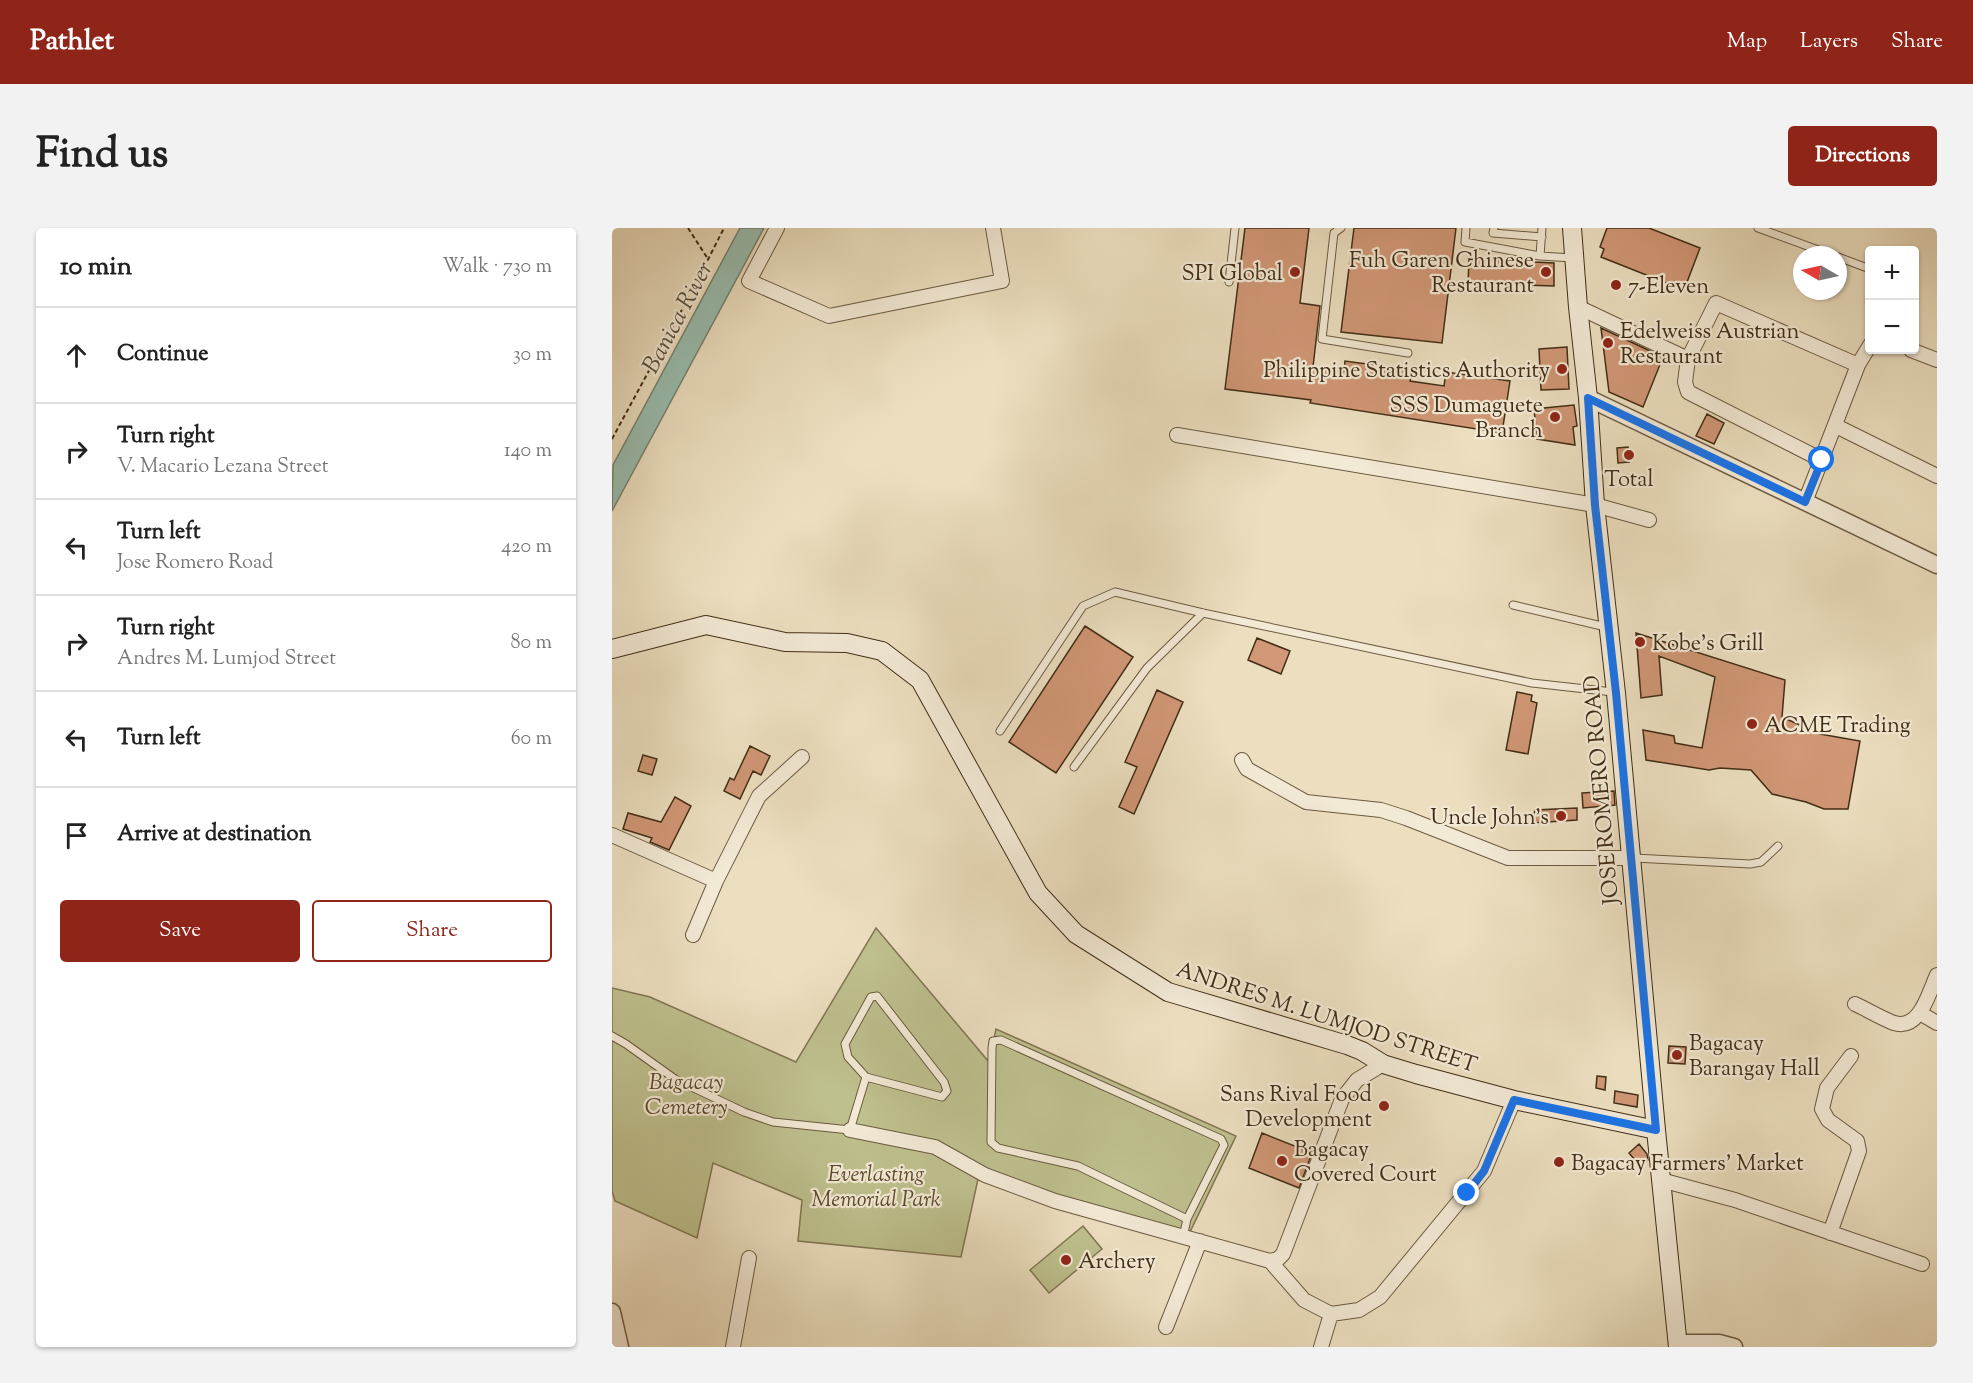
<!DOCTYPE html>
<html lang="en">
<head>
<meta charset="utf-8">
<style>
	:root { --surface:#fff; --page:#f2f2f2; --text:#222; --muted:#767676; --line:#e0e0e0; --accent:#8f2418 }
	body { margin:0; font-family:"Sorts Mill Goudy",serif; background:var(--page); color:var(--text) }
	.controls { position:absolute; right:18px; top:18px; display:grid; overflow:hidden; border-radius:6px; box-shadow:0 2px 4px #0004 }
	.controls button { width:54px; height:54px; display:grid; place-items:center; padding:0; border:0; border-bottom:2px solid var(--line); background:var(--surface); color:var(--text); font:30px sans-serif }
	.compass { position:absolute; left:1181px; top:18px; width:54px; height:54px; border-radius:50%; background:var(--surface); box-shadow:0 2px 4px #0004; rotate:279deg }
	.stop { position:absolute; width:18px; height:18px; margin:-14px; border:4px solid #1a73e8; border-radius:50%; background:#fff }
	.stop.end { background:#1a73e8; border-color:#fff; box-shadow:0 2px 6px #0008 }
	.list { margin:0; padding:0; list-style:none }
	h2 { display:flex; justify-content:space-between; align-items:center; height:78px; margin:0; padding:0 24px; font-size:26px }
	h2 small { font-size:20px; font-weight:400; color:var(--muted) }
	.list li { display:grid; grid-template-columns:39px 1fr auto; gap:18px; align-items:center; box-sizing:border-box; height:96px; padding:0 24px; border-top:2px solid var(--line) }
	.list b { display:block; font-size:22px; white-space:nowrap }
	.list p { margin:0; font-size:20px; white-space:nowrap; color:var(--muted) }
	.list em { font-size:20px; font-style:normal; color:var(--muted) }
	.actions { display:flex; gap:12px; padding:18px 24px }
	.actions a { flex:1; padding:14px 0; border:2px solid var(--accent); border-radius:6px; text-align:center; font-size:21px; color:var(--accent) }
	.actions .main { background:var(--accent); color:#fff }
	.icon { flex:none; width:33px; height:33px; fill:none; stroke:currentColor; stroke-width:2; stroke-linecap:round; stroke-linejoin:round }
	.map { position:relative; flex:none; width:1325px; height:1119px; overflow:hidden; border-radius:6px }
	header { display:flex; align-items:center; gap:36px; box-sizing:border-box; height:84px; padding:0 30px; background:var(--accent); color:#fff }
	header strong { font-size:28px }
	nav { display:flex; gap:33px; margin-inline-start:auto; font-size:21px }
	.intro { display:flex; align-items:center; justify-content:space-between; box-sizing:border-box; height:144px; padding:0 36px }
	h1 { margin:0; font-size:42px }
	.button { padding:15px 27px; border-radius:6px; background:var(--accent); color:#fff; font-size:21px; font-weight:700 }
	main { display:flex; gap:36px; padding:0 36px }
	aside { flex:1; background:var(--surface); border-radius:6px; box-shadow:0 2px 4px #0004 }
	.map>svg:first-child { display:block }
</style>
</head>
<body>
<header>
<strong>Pathlet</strong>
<nav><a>Map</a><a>Layers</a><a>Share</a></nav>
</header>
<div class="intro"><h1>Find us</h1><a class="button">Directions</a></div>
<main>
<aside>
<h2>10 min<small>Walk · 730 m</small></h2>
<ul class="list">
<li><svg class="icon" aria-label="ahead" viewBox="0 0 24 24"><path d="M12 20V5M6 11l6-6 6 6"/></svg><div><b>Continue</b></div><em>30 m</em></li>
<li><svg class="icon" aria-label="right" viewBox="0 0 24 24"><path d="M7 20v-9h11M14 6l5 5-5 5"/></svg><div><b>Turn right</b><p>V. Macario Lezana Street</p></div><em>140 m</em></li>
<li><svg class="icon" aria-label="left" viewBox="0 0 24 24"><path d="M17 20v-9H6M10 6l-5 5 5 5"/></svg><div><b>Turn left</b><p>Jose Romero Road</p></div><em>420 m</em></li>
<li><svg class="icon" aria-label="right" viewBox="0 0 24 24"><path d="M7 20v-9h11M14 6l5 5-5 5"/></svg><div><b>Turn right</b><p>Andres M. Lumjod Street</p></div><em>80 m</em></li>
<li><svg class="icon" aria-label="left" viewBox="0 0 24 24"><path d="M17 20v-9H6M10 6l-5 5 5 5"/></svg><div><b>Turn left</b></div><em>60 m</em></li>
<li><svg class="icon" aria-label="arrive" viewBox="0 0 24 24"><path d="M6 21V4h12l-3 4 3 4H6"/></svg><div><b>Arrive at destination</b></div></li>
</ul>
<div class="actions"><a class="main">Save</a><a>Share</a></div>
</aside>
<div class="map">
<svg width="1325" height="1119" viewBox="0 0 1325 1119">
	<rect width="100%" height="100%" fill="#ecdfc0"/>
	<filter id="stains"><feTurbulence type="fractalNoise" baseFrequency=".00333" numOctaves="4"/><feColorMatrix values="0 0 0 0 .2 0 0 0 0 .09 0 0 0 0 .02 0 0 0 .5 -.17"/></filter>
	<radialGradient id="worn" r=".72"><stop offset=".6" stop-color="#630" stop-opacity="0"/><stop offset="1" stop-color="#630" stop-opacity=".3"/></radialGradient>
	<path fill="#bec08e" stroke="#807652" stroke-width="1.5" d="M264,700l113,134 7,-33 240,107 -47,98 -211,-55 -17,78 -163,-16 4,-41 -89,-37 -16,75 -82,-37 -3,-10v-203l38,9 146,65z
		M471,998l19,23 -53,44 -19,-23z"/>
	<path fill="#99bdaf" stroke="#768371" stroke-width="1.5" d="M128,0h24l-152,283 1,-46z"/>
	<path fill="#d19776" stroke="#412d15" stroke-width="1.5" d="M633,0h64l-9,75 20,3 -7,61 31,5 1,-11 67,9 -2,11 34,5 2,-14 64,9 -8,52 -192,-30 1,-3 -86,-11z
		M742,0h102l-14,115 -101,-11z
		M995,0h42l51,20 -16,42 -83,-33 3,-8 -4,-2z
		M857,31l85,4v23l-86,-3z
		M989,100l62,29 -20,50 -34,-15z
		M955,119l2,42 -28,1 -2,-41z
		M962,177l3,21 -4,1 2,18 -38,-6 -3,-30z
		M1095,186l17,9 -10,21 -18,-8z
		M1016,219l1,15 -11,1 -1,-15z
		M473,398l48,31 -77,116 -47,-31z
		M1024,405l149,47 -3,37 38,17 40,7 -12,68h-24l-18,-7 -34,-8 -21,-24 -31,-2 -11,2 -63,-10 -3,-30 31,6 1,7 27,5 13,-71 -56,-21 3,39 -21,3z
		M645,410l33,13 -9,23 -33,-14z
		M545,462l26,12 -49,112 -15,-7 18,-40 -12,-5z
		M905,464l15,3 -1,6 6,2 -9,51 -22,-4z
		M138,518l20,10 -9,19 -8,-4 -13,28 -16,-8 6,-13 4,2z
		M31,527l14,4 -5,16 -14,-4z
		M1002,563l1,14 -32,3 -1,-15z
		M63,569l16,9 -22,44 -19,-8 2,-4 -29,-9 5,-16 33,9z
		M965,580v12l-45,3 3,-13z
		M1057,818l17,1 -1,17 -17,-1z
		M985,848l9,1 -1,13 -9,-2z
		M1003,863l23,4 -1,12 -23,-4z
		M650,905l50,20 -13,35 -50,-20z
		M1027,916l8,10 1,6 -8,6 -11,-13z"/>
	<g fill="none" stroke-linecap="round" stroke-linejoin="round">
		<g stroke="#6c5a40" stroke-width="9">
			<path id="service" d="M729,0l-7,5 -12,106 86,14
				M854,0l-1,14 75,14 33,2
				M882,0l-1,5 49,4
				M1146,0l74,27
				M928,28l2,-28
				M1226,29l32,12
				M617,54l6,-54
				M901,377l93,22
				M388,503l83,-125 32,-14 88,21 329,70 81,9
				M462,539l73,-99 56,-55
				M1022,630l116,6 11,-2 17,-16
				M265,768l67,86 3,9 -5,6 -76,-20 -18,-20 -3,-13 26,-47z
				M0,808l14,8 49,35 69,33 29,10 77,8 16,-53
				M571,1009l4,-18 37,-74 -3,-6 -220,-99 -8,1 -1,7 -1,94 7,6 80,18 109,53"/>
		</g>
		<g stroke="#6c5a40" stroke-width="16">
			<path id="minor" d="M165,0l-28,53 80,35 173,-35 -9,-53
				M966,79l110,52 28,-56 142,62
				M1299,122l26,10
				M1076,131l-3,23 3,10 134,68
				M1224,198l101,50
				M565,207l418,70 54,15
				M1193,274l53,-137 12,-20
				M630,532l5,9 59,33 75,8 25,8 102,40h123
				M0,607l104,46
				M81,707l23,-54 43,-85 43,-39
				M1243,776c13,6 26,14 39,19 26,8 35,-31 43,-48
				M1308,785l17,10
				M238,902l85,17 50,28 70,26 215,60 8,-2 5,-5 59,-155 15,-19 26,-16
				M1049,952l74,20 187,64
				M1218,1005l29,-82 -2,-10 -29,-21 -6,-11 5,-21 24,-32
				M658,1033l34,39 27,14 -10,33
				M719,1086l28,-4 21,-13 104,-126 30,-71
				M554,1099l34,-86
				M121,1119l16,-89"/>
		</g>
		<g stroke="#6c5a40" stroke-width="19">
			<path id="tertiary" d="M976,170l349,167
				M0,1084l8,35
				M1066,1115h41l15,4"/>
		</g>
		<g stroke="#412d15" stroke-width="20">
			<path id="secondary" d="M960,0l6,79 10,91 7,107 21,188 40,437 22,217
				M0,421l94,-24 79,17 62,1 35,8 38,29 118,213 38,41 92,58 179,53 15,6 21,13 33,10 98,26 142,30"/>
		</g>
		<path stroke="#412d15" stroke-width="2" stroke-dasharray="4.5 3" stroke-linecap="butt" d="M76,0l20,31
			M0,211l79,-146 33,-65"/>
		<use href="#service" stroke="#f3ead6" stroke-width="7"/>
		<use href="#minor" stroke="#f3ead6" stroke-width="14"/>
		<use href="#tertiary" stroke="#f3ead6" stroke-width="16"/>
		<use href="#secondary" stroke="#f3ead6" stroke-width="18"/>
	</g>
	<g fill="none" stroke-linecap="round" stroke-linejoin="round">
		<path stroke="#1a73e8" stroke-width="8" d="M855,965l17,-22 30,-71 142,30 -40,-437 -21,-188 -7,-107 217,104 17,-42"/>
	</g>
	<g fill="#8f2418" stroke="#f3ead6" stroke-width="2">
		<circle cx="683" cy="44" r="6"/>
		<circle cx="934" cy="44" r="6"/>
		<circle cx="1004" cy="57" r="6"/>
		<circle cx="996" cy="115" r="6"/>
		<circle cx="950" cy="141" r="6"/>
		<circle cx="943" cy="189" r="6"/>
		<circle cx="1017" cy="227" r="6"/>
		<circle cx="1028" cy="414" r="6"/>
		<circle cx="1140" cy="496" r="6"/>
		<circle cx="949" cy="588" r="6"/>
		<circle cx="1065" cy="827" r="6"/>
		<circle cx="772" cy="878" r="6"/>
		<circle cx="670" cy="933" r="6"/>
		<circle cx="947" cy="934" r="6"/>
		<circle cx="454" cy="1032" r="6"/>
	</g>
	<g text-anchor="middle" stroke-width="4.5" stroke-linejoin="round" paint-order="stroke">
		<g font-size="22" fill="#412d15" stroke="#f3ead6" text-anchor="start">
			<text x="922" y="39" text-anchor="end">Fuh Garen Chinese<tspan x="922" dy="25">Restaurant</tspan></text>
			<text x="671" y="52" text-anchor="end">SPI Global</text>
			<text x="1016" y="65">7-Eleven</text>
			<text x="1008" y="110">Edelweiss Austrian<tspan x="1008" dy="25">Restaurant</tspan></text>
			<text x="938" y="149" text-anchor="end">Philippine Statistics Authority</text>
			<text x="931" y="184" text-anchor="end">SSS Dumaguete<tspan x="931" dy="25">Branch</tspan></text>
			<text x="1017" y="258" text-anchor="middle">Total</text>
			<text x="1040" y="422">Kobe's Grill</text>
			<text x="1152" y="504">ACME Trading</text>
			<text x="937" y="596" text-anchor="end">Uncle John's</text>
			<text x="1077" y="822">Bagacay<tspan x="1077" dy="25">Barangay Hall</tspan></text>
			<text x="760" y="873" text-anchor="end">Sans Rival Food<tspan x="760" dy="25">Development</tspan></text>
			<text x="682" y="928">Bagacay<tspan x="682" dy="25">Covered Court</tspan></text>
			<text x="959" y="942">Bagacay Farmers' Market</text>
			<text x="466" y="1040">Archery</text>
		</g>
		<g font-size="22" fill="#412d15" stroke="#f3ead6">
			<text transform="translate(988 562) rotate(-95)" y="8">JOSE ROMERO ROAD</text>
			<text transform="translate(715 788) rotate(18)" y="8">ANDRES M. LUMJOD STREET</text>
		</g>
		<g font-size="22" font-style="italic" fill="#5a4a2d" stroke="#f3ead6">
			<text x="74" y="861">Bagacay<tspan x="74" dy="25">Cemetery</tspan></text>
			<text x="264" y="953">Everlasting<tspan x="264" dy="25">Memorial Park</tspan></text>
		</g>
		<g font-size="24" font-style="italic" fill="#57513c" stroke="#f3ead6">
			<text transform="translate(65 89) rotate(-62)" y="8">Banica River</text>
		</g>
	</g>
	<rect width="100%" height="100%" filter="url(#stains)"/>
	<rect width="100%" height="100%" fill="url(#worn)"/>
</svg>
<div class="controls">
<button>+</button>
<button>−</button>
</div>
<svg class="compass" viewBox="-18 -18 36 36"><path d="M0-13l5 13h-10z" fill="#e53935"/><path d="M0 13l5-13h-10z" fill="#767676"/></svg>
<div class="stop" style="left:1210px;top:232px"></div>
<div class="stop end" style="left:855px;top:965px"></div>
</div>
</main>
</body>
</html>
